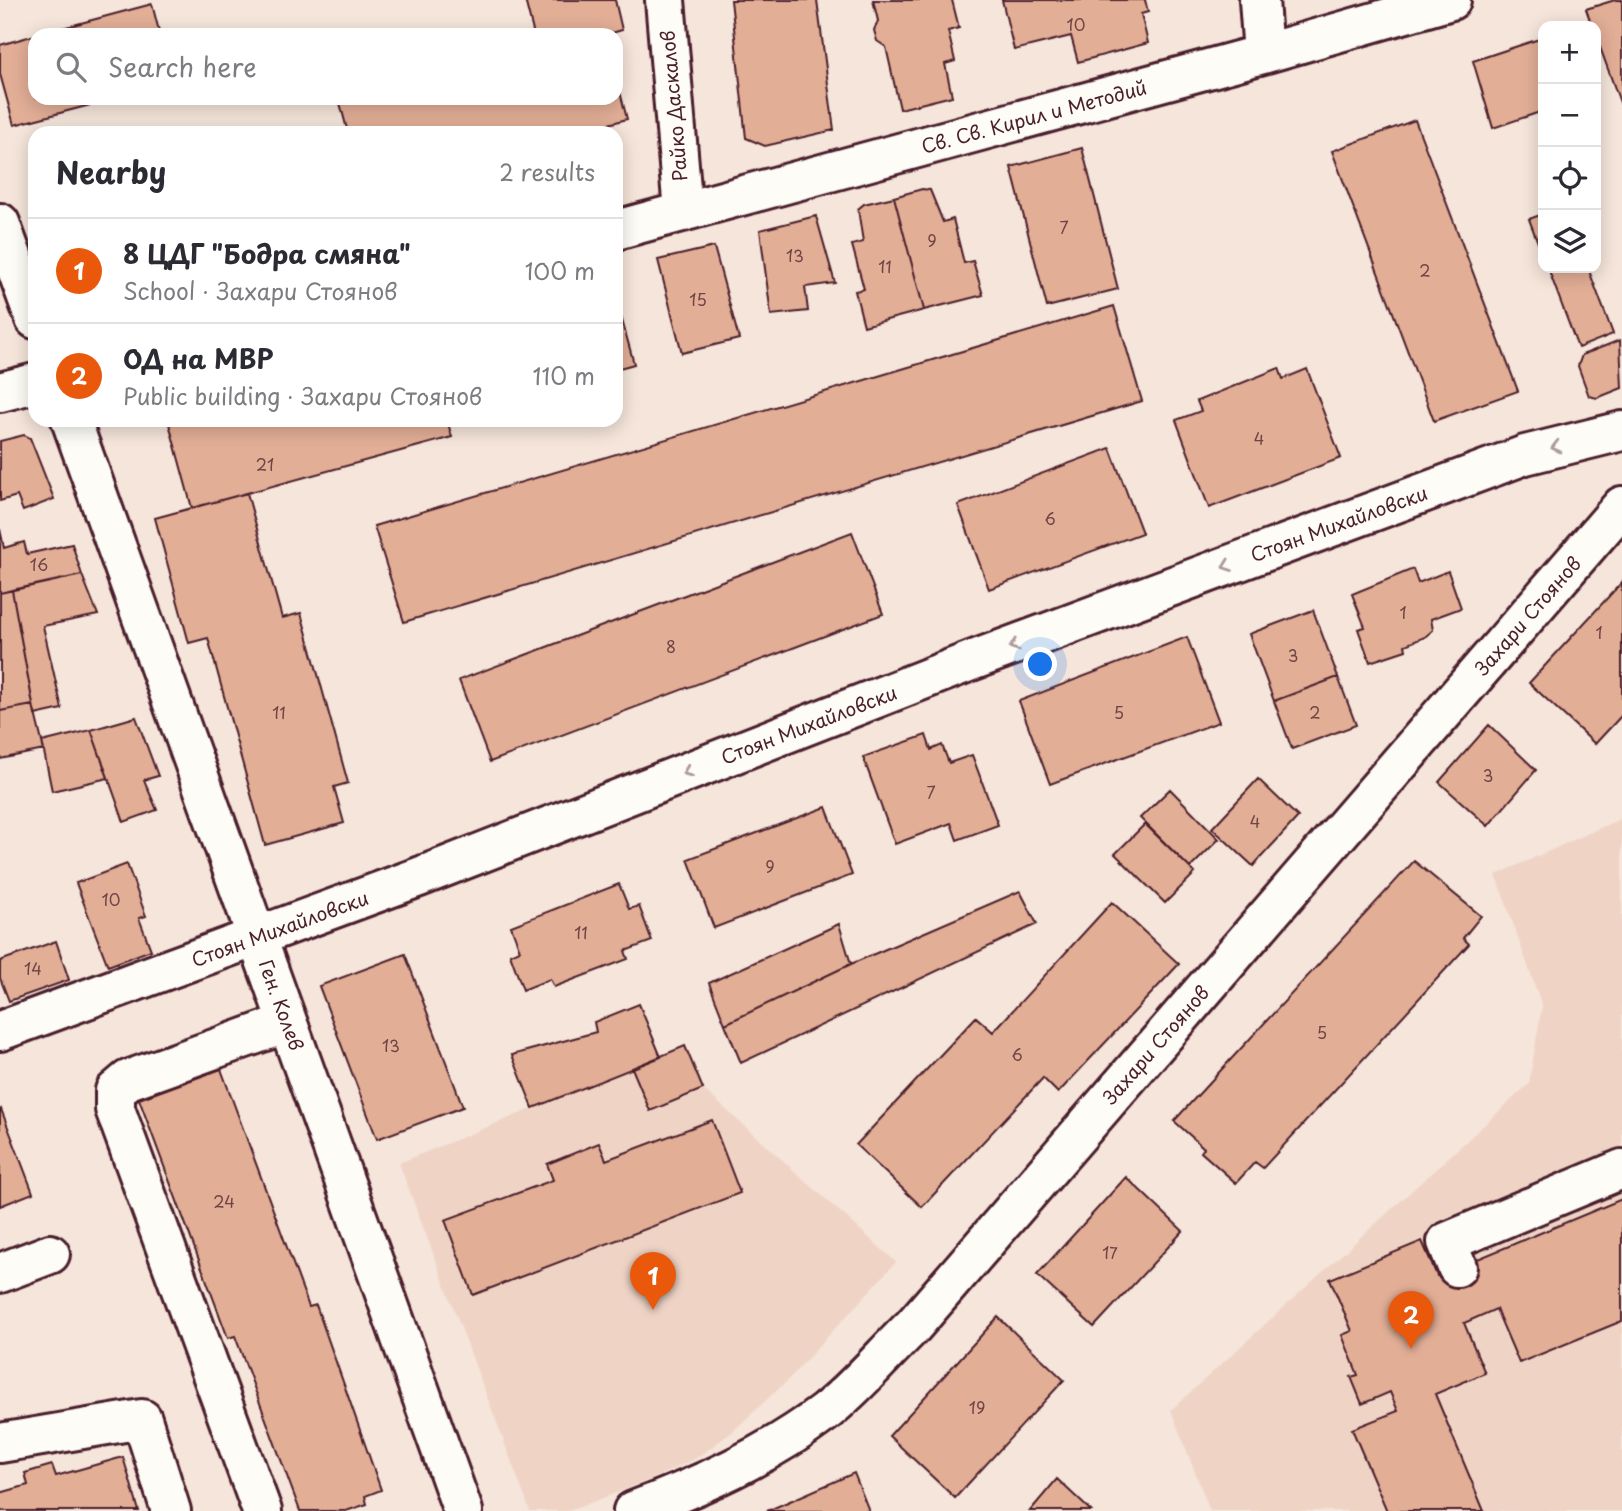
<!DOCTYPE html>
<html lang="en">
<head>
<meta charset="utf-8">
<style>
	:root { --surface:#fff; --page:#f7f7f7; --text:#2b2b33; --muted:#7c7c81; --line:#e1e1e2; --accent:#ea580c }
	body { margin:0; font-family:"Playpen Sans",sans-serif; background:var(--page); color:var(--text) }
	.controls { position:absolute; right:21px; top:21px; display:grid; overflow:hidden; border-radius:14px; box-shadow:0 4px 18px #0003 }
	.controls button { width:63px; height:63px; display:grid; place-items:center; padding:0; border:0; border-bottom:2px solid var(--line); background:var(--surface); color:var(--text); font:35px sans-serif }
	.you { position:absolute; left:1041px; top:665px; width:24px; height:24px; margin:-18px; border:5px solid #fff; border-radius:50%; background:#1a73e8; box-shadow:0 0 0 10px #1a73e833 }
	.badge { display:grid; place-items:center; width:46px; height:46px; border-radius:50%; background:var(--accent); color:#fff; font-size:23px; font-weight:700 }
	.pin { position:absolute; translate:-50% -58px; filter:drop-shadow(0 2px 4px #0008) }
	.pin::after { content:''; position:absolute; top:37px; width:24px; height:21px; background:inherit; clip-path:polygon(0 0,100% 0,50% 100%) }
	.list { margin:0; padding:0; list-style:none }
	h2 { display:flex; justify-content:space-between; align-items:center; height:91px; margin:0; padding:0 28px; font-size:30px }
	h2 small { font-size:23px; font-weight:400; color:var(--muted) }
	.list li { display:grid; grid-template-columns:46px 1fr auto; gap:21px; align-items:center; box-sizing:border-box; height:105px; padding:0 28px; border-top:2px solid var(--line) }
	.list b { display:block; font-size:26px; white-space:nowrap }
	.list p { margin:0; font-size:23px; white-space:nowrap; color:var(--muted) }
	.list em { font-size:23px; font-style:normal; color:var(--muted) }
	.icon { flex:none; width:38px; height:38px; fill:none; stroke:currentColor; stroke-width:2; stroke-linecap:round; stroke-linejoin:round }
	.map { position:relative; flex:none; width:1622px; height:1511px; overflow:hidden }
	.search { position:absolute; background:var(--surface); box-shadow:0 4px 18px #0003; left:28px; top:28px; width:595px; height:77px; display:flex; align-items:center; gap:18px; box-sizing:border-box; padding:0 24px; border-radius:21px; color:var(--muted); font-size:26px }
	.panel { position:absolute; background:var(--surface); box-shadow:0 4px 18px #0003; left:28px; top:126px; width:595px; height:301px; border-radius:21px }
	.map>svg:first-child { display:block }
</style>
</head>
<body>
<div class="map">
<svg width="1622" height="1511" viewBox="0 0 1622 1511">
	<rect width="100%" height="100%" fill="#f5e5da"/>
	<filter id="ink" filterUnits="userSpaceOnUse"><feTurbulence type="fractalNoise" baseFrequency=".0143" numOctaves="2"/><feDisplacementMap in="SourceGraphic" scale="14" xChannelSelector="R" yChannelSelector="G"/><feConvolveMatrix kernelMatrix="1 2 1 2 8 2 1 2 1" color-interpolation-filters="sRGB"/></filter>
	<g filter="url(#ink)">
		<path fill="#efd4c6" d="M1622,818v693h-412l-39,-101 358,-326 13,-78 -46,-131z
			M632,1068l18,43 53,-22 193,173 -109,119 -55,51 -37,27 -45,21 -81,31h-39l-131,-348z"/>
		<path fill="#e2ae96" stroke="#4a1f2b" stroke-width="2" d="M525,0h90l7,30 -17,5h-71z
			M731,0h86l17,130 -69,16 -19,-8z
			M873,0h79l7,28 -11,3 7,30 -10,3 7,32 -52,13 -14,-62 -9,-6 -3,-11 4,-9z
			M1002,0h143l3,12 -7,2 7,29 -70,19 -7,-26 -57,14z
			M1615,0h7v108l-26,-72v-10h-4l-6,-17z
			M152,4l8,31h-124z
			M35,35v63h82l-103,27 -14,-51v-29z
			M1539,39l4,13v59l-50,17 -20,-67z
			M616,76l11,43 -52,14h-227l-8,-30 18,-5h258z
			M1415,120l103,271 -84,30 -102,-270z
			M1082,148l36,141 -71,18 -36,-140z
			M922,189l8,1 13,32 10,-3 11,44 9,-2 10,34 -59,15 -30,-113z
			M894,197l30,113 -60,16 -9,-35 9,-2 -12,-44 11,-3 -5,-33 6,-5z
			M1543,214v42l-14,-37z
			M816,216l19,67 -30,4 3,24 -37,4 -11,-85z
			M714,247l25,92 -57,14 -24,-93z
			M1548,268h40l25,66 -35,14z
			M616,298l18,66 -18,5z
			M1114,306l28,95 -738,221 -30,-96z
			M1620,340l2,48 -25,10 -8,-2 -11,-30 4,-11z
			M1279,368l4,11 24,-10 34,89 -132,50 -33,-88 25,-9 -4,-10z
			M168,420h279l5,17 -260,71z
			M24,435l6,3 24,61 -31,12 -6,-15 -17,5v-60z
			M1110,448l32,85 -153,56 -31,-84z
			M247,493l35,125 19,-5 47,170 -14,4 10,36 -79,22 -57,-207 -19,5 -34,-125z
			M0,529l4,19 20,-6 3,12 45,-10 10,31 -82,18z
			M852,532l31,82 -393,148 -31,-82z
			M1413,569l5,14 30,-12 13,37 -30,11 2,11 -8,7 -20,8 1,5 -36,12 -12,-33 7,-2 -13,-33z
			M82,575l16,40 -55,11 19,83 -27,6 -23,-125z
			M1622,582v133l-27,29 -66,-61z
			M12,590l21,115 -33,6v-118z
			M1313,610l25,67 -64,24 -25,-67z
			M1187,637l32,85 -169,62 -31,-83z
			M1338,677l18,48 -64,24 -18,-48z
			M33,705l11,45 -44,9v-48z
			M136,717l22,59 -14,4 13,30 -33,12 -33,-92z
			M1489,725l47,45 -48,56 -49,-44z
			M91,730l17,48 -56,13 -10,-49z
			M926,735l5,15 11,-5 7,18 23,-8 26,70 -41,15 -6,-17 -56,21 -32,-87z
			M1258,779l40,38 -45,49 -41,-38z
			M1170,789l49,50 -29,29 -50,-50z
			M826,807l26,68 -138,53 -26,-69z
			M1145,824l50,49 -30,30 -50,-49z
			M1414,861l67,55 -18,22 6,6 -206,224 -8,-6 -19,21 -35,-31 3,-4 -30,-27z
			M127,864l19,52 -7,2 12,32 -43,16 -32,-83z
			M619,884l10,25 10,-3 13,35 -27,10 3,8 -74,28 -4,-8 -27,11 -13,-36 10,-4 -9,-24z
			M1020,891l17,33 -296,139 -16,-39 126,-60z
			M1112,902l67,62 -121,129 -15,-15 -121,129 -66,-62 120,-128 17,15z
			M839,924l12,40 -126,60 -16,-41z
			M56,941l13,39 -60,21 -9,-23v-17z
			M405,954l58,153 -86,32 -58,-153z
			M639,1004l22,53 -128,51 -21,-53 84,-23 -2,-10z
			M685,1046l18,43 -53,22 -18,-43z
			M221,1069l88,238 7,-2 65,185 -16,6 2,8 -21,7h-46l-65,-175 -7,2 -89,-239z
			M1,1109l32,84 -33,13v-96z
			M712,1120l28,73 -267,102 -28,-75 108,-40 -6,-16 52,-21 7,17z
			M1126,1177l57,54 -89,96 -57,-52z
			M1622,1199v122l-103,42 -23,-54 -32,14 21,50 -50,21 49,117h-97l-35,-82 46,-18 -8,-19 -28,12 -11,-27 7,-2 -16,-40 10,-4 -22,-52 92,-38 15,35z
			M998,1317l66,63 -109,118 -66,-62z
			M123,1457l16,54h-139v-18l28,-8 -3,-12 27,-8 4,11z
			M854,1473l15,38h-102z
			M1057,1479l34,32h-61z"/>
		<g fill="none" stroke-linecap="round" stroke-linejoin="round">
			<g stroke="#4a1f2b" stroke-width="44">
				<path id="minor" d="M665,0l18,212
					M1259,0l4,54
					M0,223l35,96
					M616,230l647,-176 188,-54
					M0,392l35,-9
					M71,420l392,1091
					M0,1031l419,-154 552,-216 554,-206 97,-24
					M1457,1267l-10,-25 175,-73
					M0,1273l50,-19
					M0,1443l142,-24 29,92
					M262,1511l-147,-402v-18l13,-11 159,-57
					M633,1511c67,-25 134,-55 191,-98 32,-25 60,-59 89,-87l709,-820"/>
			</g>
			<use href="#minor" stroke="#fdfcf7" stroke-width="38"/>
		</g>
		<defs><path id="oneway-chevron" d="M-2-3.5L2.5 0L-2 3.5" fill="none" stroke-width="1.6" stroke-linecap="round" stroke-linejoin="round" transform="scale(1.75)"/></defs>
		<g stroke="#ac999b">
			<use href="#oneway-chevron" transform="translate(1556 447) rotate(166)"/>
			<use href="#oneway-chevron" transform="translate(1227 566) rotate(160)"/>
			<use href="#oneway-chevron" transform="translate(1014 646) rotate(160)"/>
			<use href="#oneway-chevron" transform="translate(687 772) rotate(159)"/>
		</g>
	</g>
	<g text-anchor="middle" stroke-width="5" stroke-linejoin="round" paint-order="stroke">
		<g font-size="16" fill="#704346">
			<text x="1076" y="31">10</text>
			<text x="1064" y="234">7</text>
			<text x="932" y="247">9</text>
			<text x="795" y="262">13</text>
			<text x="885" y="273">11</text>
			<text x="1425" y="277">2</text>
			<text x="698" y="306">15</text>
			<text x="1259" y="445">4</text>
			<text x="265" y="471">21</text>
			<text x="1050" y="525">6</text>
			<text x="39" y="571">16</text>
			<text x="1403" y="619">1</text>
			<text x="1599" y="639">1</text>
			<text x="671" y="653">8</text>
			<text x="1293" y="662">3</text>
			<text x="279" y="719">11</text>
			<text x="1119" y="719">5</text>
			<text x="1315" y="719">2</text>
			<text x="1488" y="782">3</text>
			<text x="931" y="799">7</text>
			<text x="1255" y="828">4</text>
			<text x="770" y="873">9</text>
			<text x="111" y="906">10</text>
			<text x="581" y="939">11</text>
			<text x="33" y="975">14</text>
			<text x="1322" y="1039">5</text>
			<text x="391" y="1052">13</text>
			<text x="1017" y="1061">6</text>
			<text x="224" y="1208">24</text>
			<text x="1110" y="1259">17</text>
			<text x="977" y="1414">19</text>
		</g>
		<g font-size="19" fill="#4a1f2b" stroke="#fdfcf7">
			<text transform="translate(674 106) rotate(-95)" y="7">Райко Даскалов</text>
			<text transform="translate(1034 117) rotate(-15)" y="7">Св. Св. Кирил и Методий</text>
			<text transform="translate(1339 524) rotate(-20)" y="7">Стоян Михайловски</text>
			<text transform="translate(1528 616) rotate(-49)" y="7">Захари Стоянов</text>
			<text transform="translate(809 725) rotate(-21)" y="7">Стоян Михайловски</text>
			<text transform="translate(280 929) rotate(-20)" y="7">Стоян Михайловски</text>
			<text transform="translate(281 1005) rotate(70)" y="7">Ген. Колев</text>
			<text transform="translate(1156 1045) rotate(-49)" y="7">Захари Стоянов</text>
		</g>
	</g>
</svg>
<div class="controls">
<button>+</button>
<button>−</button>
<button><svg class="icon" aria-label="locate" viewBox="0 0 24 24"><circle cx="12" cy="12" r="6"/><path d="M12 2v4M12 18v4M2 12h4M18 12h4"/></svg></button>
<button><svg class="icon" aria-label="layers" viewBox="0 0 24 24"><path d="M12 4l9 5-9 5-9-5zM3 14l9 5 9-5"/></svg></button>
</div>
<div class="you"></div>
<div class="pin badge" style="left:653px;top:1310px">1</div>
<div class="pin badge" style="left:1411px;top:1349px">2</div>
<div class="search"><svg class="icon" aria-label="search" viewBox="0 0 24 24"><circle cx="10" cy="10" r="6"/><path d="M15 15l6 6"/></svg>Search here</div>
<section class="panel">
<h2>Nearby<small>2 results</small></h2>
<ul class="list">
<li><span class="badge">1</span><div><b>8 ЦДГ &quot;Бодра смяна&quot;</b><p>School · Захари Стоянов</p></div><em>100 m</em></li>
<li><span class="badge">2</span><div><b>ОД на МВР</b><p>Public building · Захари Стоянов</p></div><em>110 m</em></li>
</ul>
</section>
</div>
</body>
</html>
